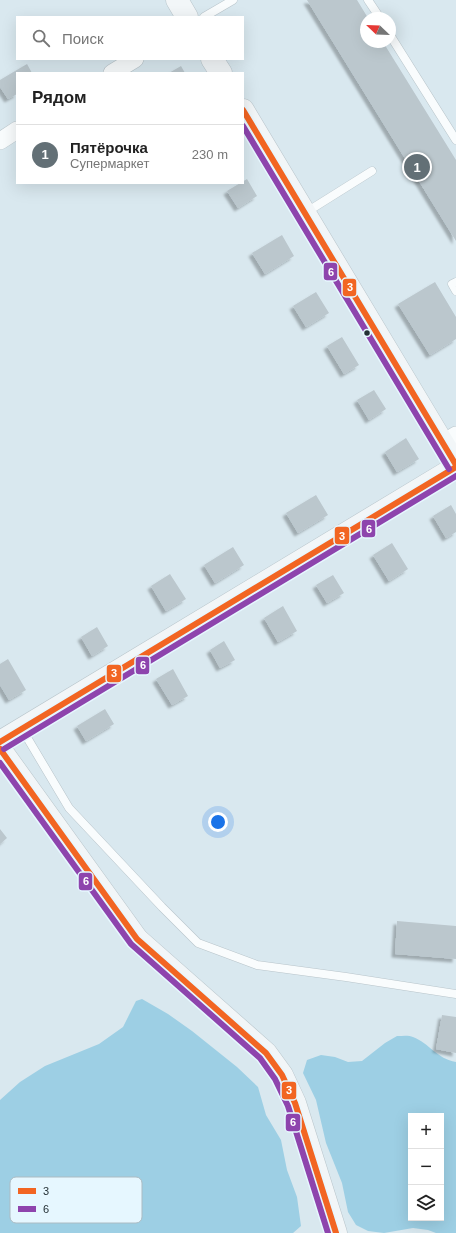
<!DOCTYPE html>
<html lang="ru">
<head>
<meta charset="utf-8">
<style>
	:root { --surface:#fff; --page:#f2f2f2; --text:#222; --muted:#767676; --line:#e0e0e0; --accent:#637076 }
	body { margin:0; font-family:Helvetica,sans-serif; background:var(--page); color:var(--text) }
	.controls { position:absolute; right:12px; bottom:12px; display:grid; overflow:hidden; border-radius:0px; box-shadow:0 4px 16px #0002 }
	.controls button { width:36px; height:36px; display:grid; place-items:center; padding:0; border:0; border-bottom:1px solid var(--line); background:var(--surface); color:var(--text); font:20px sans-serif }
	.compass { position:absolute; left:360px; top:12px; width:36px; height:36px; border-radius:50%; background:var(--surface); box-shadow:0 4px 16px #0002; rotate:293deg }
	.you { position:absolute; left:218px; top:822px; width:14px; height:14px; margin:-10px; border:3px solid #fff; border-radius:50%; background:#1a73e8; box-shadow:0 0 0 6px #1a73e833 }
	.badge { display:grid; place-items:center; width:26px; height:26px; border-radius:50%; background:var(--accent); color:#fff; font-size:13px; font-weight:700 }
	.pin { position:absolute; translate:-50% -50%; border:2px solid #fff; box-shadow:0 1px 4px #0006 }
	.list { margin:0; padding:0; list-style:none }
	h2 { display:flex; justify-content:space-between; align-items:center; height:52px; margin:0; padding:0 16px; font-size:17px }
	h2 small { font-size:13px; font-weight:400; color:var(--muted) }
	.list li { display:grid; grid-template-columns:26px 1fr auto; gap:12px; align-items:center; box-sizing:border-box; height:60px; padding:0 16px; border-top:1px solid var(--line) }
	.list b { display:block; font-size:15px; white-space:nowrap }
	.list p { margin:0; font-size:13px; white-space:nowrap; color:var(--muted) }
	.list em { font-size:13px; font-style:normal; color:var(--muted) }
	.icon { flex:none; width:22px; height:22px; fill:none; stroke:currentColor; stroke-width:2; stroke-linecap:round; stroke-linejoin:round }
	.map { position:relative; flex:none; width:456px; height:1233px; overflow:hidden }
	.search { position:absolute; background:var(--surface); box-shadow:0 4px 16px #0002; left:16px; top:16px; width:228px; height:44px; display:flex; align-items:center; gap:10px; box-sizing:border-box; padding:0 14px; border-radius:0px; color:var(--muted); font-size:15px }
	.panel { position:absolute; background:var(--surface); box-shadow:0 4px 16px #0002; left:16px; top:72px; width:228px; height:112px; border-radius:0px }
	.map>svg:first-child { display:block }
</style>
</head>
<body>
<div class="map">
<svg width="456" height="1233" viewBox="0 0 456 1233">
	<defs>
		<filter id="shadow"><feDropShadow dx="-3.5" dy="3.5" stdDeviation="1" flood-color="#0004"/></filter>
	</defs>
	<rect width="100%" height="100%" fill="#d9e8ef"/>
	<path fill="#9dcfe4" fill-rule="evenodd" d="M142,999l26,15 24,17 45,36 21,20 8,28 15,25 6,30 10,27 4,29 -8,7h-293v-133l20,-18 25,-16 54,-22 24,-17 13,-26z
		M397,1036c5,0 12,-1 16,1 16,6 24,22 43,25v171h-20l-8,-3 -15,-2 -29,5 -16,-2 -12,-6 -8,-13 -6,-29 -16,-40 -10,-43 -13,-27 4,-13 14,-5 14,2 13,5 14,-1 23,-18zM411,1116h30v102h-30z"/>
	<path fill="#bbc7cd" filter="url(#shadow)" d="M307,0h50l11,18h-2v24h17l73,118v81z
		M27,64l5,9h-15v21l-9,5 -8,-12v-7z
		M181,66l4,7h-16z
		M247,179l10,17 -19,12 -11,-17z
		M282,235l12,21 -29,18 -13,-21z
		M435,282l21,35v22l-26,16 -32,-51z
		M316,292l13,21 -23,14 -13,-21z
		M342,337l17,28 -15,9 -17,-28z
		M374,390l12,19 -17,11 -12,-20z
		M406,438l13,21 -22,13 -12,-20z
		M316,495l12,20 -30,18 -12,-20z
		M451,505l5,9v18l-10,6 -13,-22z
		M392,543l16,26 -19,12 -16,-26z
		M233,547l11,18 -29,18 -11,-18z
		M170,574l16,25 -20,12 -15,-25z
		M333,575l11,18 -17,10 -11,-18z
		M283,606l14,25 -19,11 -14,-24z
		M97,627l11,19 -16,10 -11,-19z
		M224,641l11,19 -15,8 -10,-18z
		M8,659l18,31 -17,10 -9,-15v-21z
		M173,669l15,27 -16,9 -16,-26z
		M105,709l9,15 -28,17 -9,-15z
		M0,829l7,9 -7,6z
		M397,921l59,5v33l-61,-5z
		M442,1015l14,2v36l-20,-4z"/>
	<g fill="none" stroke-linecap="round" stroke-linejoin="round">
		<g stroke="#b8c4ca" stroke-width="9">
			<path id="service" d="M368,0l12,18
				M204,17l29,-17
				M390,35l66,105
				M305,213l67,-42
				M456,282l-4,2 4,7
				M22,729l47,79 93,99 36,36 59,22 89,12 110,17"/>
		</g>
		<g stroke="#b8c4ca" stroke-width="18">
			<path id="minor" d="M112,73l23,-14
				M0,141l17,-11
				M443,443l13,-8"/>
		</g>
		<g stroke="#b8c4ca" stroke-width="23">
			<path id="secondary" d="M177,0l10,17
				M212,59l9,14
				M243,110l213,355
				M0,742l456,-275
				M0,749l137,190 129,114 16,22 13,28 41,130"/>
		</g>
		<use href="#service" stroke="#f9fcfd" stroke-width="8"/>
		<use href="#minor" stroke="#f9fcfd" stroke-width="17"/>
		<use href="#secondary" stroke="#f2f6f8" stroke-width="22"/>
		<g stroke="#e6f7ff" stroke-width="9">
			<path id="bus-1" d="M243,110l213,355
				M0,742l456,-275
				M0,749l137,190 129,114 16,22 13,28 41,130"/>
		</g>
		<g stroke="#e6f7ff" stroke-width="9">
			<path id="bus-2" d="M243,126l206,343
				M4,749l452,-273
				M0,763l131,181 129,114 15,21 13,27 40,127"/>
		</g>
		<use href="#bus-1" stroke="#f26522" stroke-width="6"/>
		<use href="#bus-2" stroke="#8e44ad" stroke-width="6"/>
	</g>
	<circle fill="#243035" stroke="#e6f7ff" stroke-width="1.5" cx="367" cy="333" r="3.5"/>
	<rect x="10" y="1177" width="132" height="46" rx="6" fill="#e6f7ff" stroke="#acbbc2" stroke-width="1"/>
	<rect x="18" y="1188" width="18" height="6" fill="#f26522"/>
	<rect x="18" y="1206" width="18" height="6" fill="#8e44ad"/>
	<g font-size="11" fill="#243035">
		<text x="43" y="1195">3</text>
		<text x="43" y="1213">6</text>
	</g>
	<g stroke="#e6f7ff" stroke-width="1.5">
		<rect x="323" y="262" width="15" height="19" rx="4" fill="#8e44ad"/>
		<rect x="342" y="278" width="15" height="19" rx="4" fill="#f26522"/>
		<rect x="361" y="519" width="15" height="19" rx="4" fill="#8e44ad"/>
		<rect x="334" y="526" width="16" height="19" rx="4" fill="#f26522"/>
		<rect x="135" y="656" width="15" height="19" rx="4" fill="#8e44ad"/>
		<rect x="106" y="664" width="16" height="19" rx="4" fill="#f26522"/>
		<rect x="78" y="872" width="15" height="19" rx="4" fill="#8e44ad"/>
		<rect x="281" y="1081" width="16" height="19" rx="4" fill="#f26522"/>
		<rect x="285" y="1113" width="16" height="19" rx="4" fill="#8e44ad"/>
	</g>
	<g font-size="11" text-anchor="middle" font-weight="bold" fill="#fff">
		<text x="331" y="276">6</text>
		<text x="350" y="291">3</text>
		<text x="369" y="533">6</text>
		<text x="342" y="540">3</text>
		<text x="143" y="669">6</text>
		<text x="114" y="677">3</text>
		<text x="86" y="885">6</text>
		<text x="289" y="1094">3</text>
		<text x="293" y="1126">6</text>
	</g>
</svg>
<div class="controls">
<button>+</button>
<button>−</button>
<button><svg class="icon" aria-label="layers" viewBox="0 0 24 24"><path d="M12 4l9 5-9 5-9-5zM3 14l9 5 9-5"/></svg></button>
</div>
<svg class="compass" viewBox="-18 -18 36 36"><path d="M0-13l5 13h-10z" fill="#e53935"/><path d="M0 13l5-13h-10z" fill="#767676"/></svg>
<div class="you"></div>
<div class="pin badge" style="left:417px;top:167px">1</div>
<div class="search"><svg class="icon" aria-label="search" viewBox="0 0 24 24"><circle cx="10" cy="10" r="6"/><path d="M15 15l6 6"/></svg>Поиск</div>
<section class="panel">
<h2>Рядом<small></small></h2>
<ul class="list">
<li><span class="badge">1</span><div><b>Пятёрочка</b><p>Супермаркет</p></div><em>230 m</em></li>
</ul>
</section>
</div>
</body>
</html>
